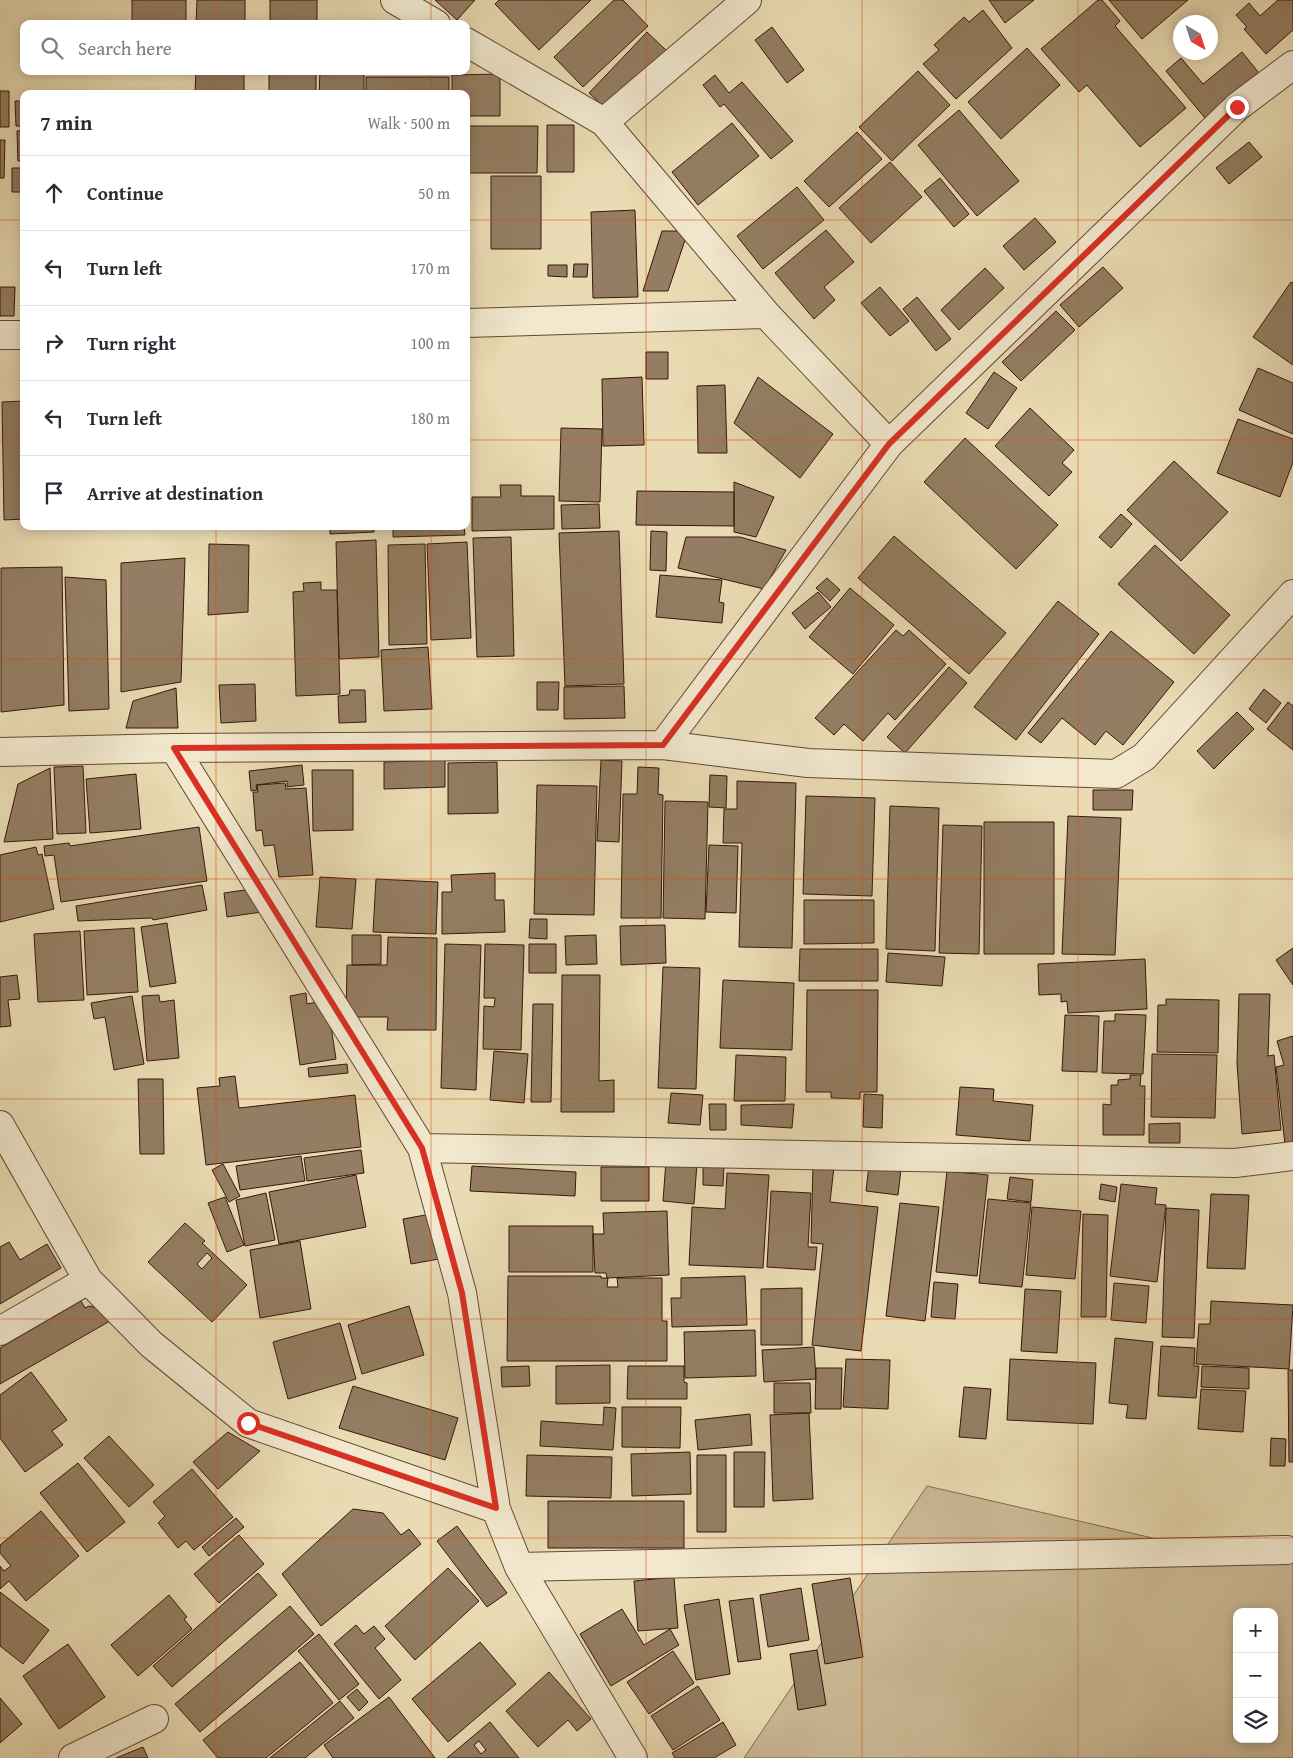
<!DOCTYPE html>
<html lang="en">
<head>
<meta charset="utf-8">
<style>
	:root { --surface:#fff; --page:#f7f7f7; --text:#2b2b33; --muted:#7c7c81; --line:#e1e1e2 }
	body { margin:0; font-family:"Gentium Book Plus",serif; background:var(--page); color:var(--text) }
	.controls { position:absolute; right:15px; bottom:15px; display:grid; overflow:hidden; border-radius:10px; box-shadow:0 2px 12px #0003 }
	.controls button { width:45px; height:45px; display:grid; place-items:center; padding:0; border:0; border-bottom:1px solid var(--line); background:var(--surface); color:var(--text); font:25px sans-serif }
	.compass { position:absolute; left:1173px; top:15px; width:45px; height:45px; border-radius:50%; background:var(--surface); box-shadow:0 2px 12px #0003; rotate:141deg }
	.stop { position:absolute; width:15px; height:15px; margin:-11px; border:4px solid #d93025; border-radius:50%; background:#fff }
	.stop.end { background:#d93025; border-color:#fff; box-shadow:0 1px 5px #0008 }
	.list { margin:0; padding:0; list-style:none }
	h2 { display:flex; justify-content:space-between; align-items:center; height:65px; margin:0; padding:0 20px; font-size:21px }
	h2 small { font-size:16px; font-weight:400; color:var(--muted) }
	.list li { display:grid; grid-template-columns:32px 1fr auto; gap:15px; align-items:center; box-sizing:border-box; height:75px; padding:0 20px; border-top:1px solid var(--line) }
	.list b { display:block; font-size:19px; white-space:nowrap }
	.list em { font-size:16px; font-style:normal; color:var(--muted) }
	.icon { flex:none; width:28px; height:28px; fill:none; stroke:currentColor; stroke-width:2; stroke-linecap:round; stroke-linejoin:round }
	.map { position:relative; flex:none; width:1293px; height:1758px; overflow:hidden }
	.search { position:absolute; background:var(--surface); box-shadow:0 2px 12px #0003; left:20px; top:20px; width:450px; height:55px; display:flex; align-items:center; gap:12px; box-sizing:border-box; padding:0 18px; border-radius:10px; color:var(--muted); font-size:19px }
	.panel { position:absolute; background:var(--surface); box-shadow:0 2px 12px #0003; left:20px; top:90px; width:450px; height:440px; border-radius:10px }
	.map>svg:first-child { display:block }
</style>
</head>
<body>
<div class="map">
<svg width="1293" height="1758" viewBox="0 0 1293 1758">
	<rect width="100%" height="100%" fill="#e9dbb3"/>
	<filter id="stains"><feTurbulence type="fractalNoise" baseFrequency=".004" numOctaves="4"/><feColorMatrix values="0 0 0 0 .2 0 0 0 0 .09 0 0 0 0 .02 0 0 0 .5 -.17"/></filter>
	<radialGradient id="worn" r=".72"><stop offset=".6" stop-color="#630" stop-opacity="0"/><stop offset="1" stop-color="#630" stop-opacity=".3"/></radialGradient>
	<path fill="#cbba96" stroke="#826850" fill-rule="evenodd" d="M927,1486l282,65 84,12v195h-549zM1237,1612h37v127h-37z"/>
	<path fill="#947d62" stroke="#38170a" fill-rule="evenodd" d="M132,0h54v24h-54z
		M197,0h48v24h-49z
		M270,0h47v24h-47z
		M435,0h40l-18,20z
		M499,0h92l-52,50 -44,-46z
		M614,0h9l25,26 -65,61 -29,-30z
		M989,0h45l-29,23z
		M1098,0h4l18,21 -5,5 71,82 -46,39 -53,-62 -8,7 -38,-43z
		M1109,0h79l-46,39z
		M1278,0h15v30l-27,24 -22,-25 3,-2 -11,-12 13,-12 11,13z
		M983,10l29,38 -56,51 -33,-35 16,-14 -5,-5 30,-28 5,5z
		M321,21h44v3h-44z
		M772,27l32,43 -17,13 -32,-43z
		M647,32l23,22 -58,60 -23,-21z
		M1027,48l33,37 -59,54 -33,-37z
		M1242,52l17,21 -54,45 -39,-47 15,-13 22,26z
		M196,71h48v23h-49z
		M269,71h47v23h-47z
		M320,71h44v23h-45z
		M918,71l32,34 -58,56 -33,-34z
		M500,74v42h-34v-22h-14v-19z
		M715,75l14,18 13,-11 51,59 -22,18 -47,-55 -4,3 -17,-22z
		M366,77h83v17h-83z
		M0,91h9v36h-9z
		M15,101h9v25h-8z
		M959,110l60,71 -42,35 -59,-71z
		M732,123l27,33 -61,49 -26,-33z
		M547,125h27v47h-27z
		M466,126h72l-1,47h-71z
		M24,130v31h-6l-1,-30z
		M857,132l25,27 -53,48 -25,-26z
		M0,140h5l-1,38h-4z
		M1249,142l13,15 -33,27 -13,-16z
		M890,162l32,35 -51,46 -32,-35z
		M12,168h12v24h-12z
		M491,176h50v73h-50z
		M940,178l29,36 -15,13 -30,-36z
		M797,187l27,33 -61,49 -26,-33z
		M635,210l3,87 -45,1 -2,-86z
		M1035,218l21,24 -32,28 -21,-24z
		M826,230l28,32 -30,25 11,13 -21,19 -39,-46z
		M662,231h26l-20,60h-25z
		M574,264h14l-1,13h-14z
		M548,265h19v12l-19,-1z
		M1103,267l20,21 -44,39 -19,-22z
		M985,268l19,20 -45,42 -18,-20z
		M1291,282l2,1v82l-40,-28z
		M0,287h15l-1,29h-14z
		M880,287l29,34 -19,15 -29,-33z
		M917,297l34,42 -15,12 -33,-42z
		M1056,311l19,19 -54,51 -19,-19z
		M646,352h22v27h-22z
		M1258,368l35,15v51l-54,-24z
		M994,372l23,16 -29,41 -22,-16z
		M642,377l2,68 -41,1 -1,-67z
		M758,377l75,57 -33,44 -66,-55z
		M725,385l2,68h-29l-1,-67z
		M24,401v118l-20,1 -2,-118z
		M1030,408l44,42 -12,13 10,9 -23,24 -54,-50z
		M1238,419l55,20v23l-13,35 -63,-24z
		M561,428l41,1 -2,73 -41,-1z
		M965,438l93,87 -42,44 -92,-87z
		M1174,461l54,51 -47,49 -54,-51z
		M734,482l40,15 -18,40 -22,-5z
		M500,485h21v11h33v33l-82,2v-34h29z
		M637,491l97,1v34l-98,-1z
		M599,504l1,24 -38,1 -1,-24z
		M1121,514l11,10 -21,24 -12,-11z
		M330,526h44v6l-44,2z
		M393,526h71l1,9 -72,2z
		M619,531l5,153 -59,2 -6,-153z
		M651,531l16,1 -1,39 -16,-1z
		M894,536l112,97 -37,41 -111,-96z
		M511,537l3,119 -37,1 -4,-119z
		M686,537h54l46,13 -22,39 -86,-21z
		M376,540l3,117 -40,2 -3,-117z
		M467,542l4,96 -40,2 -4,-96z
		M209,544l40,1 -1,67 -40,3z
		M425,544l2,100 -38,1 -1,-100z
		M1155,545l75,70 -36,39 -76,-70z
		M185,558l-4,124 -60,10v-129z
		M62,567l2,138 -63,7v-144z
		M660,575l62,5 -3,22 5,1 -2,20 -66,-6z
		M65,577l41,3 3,129 -40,2z
		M827,578l13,12 -10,11 -14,-13z
		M321,582v8h16l3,104 -44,2 -3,-104 11,-1 -1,-8z
		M850,588l44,37 -41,49 -44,-37z
		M818,592l13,15 -26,22 -13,-16z
		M1058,601l41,33 -83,106 -42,-33z
		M896,630l7,6 6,-6 37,34 -51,56 -7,-7 -25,28 -19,-17 -10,11 -19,-17z
		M1111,631l63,51 -51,63 -17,-14 -11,14 -33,-27 -21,25 -13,-10z
		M428,647l4,62 -48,2 -3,-61z
		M949,667l18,16 -62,70 -18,-16z
		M537,682h22l-1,28h-21z
		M255,684l1,37 -35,2 -2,-38z
		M624,686l1,32 -61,1v-32z
		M176,688l2,40h-52l7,-27z
		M1264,689l17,14 -15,20 -17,-14z
		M350,690h15l1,32 -27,1 -1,-27 11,-1z
		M1288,702l5,4v44l-26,-21z
		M1237,712l17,17 -40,40 -17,-18z
		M445,760v27l-61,2v-27z
		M601,760l21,1 -3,81 -22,-1z
		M497,762l1,51 -50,1v-51z
		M302,765l2,20 -17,2v-6l-31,4 1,5 -6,1 -2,-20z
		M83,766l3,67 -29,1 -3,-67z
		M638,767l21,1 -1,26 5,1 -2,123h-40l2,-124h14z
		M50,768l3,71 -49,3 14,-58z
		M312,770h41v60l-40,1z
		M136,774l5,55 -51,4 -4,-54z
		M710,775l17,1 -1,32 -17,-1z
		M737,781l59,2 -4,165 -53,-1 3,-104h-19l1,-34h13z
		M285,783l1,6 20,-1 7,87 -34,2 -5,-32 -10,1 -2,-16 -6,1 -3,-39h5l-1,-7z
		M537,785l60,1 -3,129 -60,-1z
		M1093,790h40l-1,20h-39z
		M806,796l69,2 -3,98 -69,-2z
		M665,801l43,1 -3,117 -42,-1z
		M890,806l49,2 -4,143 -49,-2z
		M1068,816l53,2 -6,137 -53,-1z
		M984,822h70v132h-70z
		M943,825l39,1 -3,128 -40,-1z
		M199,827l8,54 -146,21 -7,-47 -9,1 -1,-10 25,-3 1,3z
		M709,845l29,1 -2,67 -30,-1z
		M36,847l2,8 4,-1 12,55 -54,13v-67z
		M495,873v27h9l1,32 -63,2v-42h10l-1,-17z
		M320,877l36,2 -4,50 -36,-2z
		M376,879l62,3 -2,52 -63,-2z
		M202,885l5,25 -54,10 -1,-2 -74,3 -2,-15z
		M259,888l3,24 -35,5 -3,-24z
		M804,900h70v43l-70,1z
		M530,919h17v20l-18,-1z
		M167,923l9,60 -26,4 -9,-60z
		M665,925l1,38 -45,2 -1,-39z
		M134,928l4,64 -51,3 -3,-64z
		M80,931l4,69 -46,2 -4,-68z
		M352,935h29v29l-29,1z
		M596,935l1,29 -31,1 -1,-29z
		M388,937l49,1 -1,92h-49l1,-13h-42l1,-52h40z
		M445,944l36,1 -5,145 -35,-2z
		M485,944l39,1 -3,105 -38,-1 1,-43 10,1 1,-9h-11z
		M529,944h27v29h-27z
		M1293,948v37l-17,-25z
		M800,949h78v32h-79z
		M888,953l57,4 -3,29 -56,-4z
		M1145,959l2,50 -79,4 -1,-12 -6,1v-8l-22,1 -1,-31z
		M663,967l37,1 -4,121 -38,-1z
		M17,975l3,24 -12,1 3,26 -11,1v-50z
		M562,975h38l-1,106 15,-1v32h-53z
		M723,980l71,3 -2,67 -72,-2z
		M807,990h71l-1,102h-17v7l-29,-1v-6h-25z
		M306,993l1,11 20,-4 9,59 -36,6 -10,-69z
		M1239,994h31l-2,62 6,-1 7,75 -39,4 -5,-71z
		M159,995l1,7 14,-2 5,58 -32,3 -5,-65z
		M132,996l12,68 -30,6 -9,-53 -11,2 -3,-16z
		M1166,999l53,1 -1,53 -61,-1 1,-47h8z
		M533,1004h20l-2,98h-20z
		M1115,1014l31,1 -3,59 -41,-1 2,-52h11z
		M1065,1015l34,1 -2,56 -35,-1z
		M1293,1036v107l-8,1 -9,-77 8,-2 -7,-24z
		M494,1051l34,3 -4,49 -34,-3z
		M1152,1054l65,1 -2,63 -64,-1z
		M736,1055l50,2 -1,44h-51z
		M347,1064l1,9 -39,4 -1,-9z
		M1130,1075h11l-1,11h5l-1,49h-41v-31l8,1v-20h7v-5l12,-1z
		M235,1076l4,32 116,-13 6,52 -155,18 -9,-77 23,-2 -1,-8z
		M138,1079h25l1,75h-24z
		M960,1087l34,2 -1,12 40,4 -3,36 -74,-6z
		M671,1093l32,2 -3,30 -32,-2z
		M864,1094l19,1 -1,33 -19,-1z
		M709,1104h17v26h-16z
		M794,1104l-2,24 -51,-3v-20z
		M1180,1123v20h-31v-19z
		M361,1150l3,23 -57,8 -3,-23z
		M301,1156l4,25 -65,9 -4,-24z
		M666,1161l31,2 -3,41 -31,-3z
		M223,1164l17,32 -11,6 -17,-32z
		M703,1164h21l-1,22 -20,-1z
		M869,1165l32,4 -3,26 -32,-4z
		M472,1166l104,6 -1,24 -105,-5z
		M813,1166l21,1 -4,35 48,5 -17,144 -49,-6 11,-101 -12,-1z
		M601,1167h48v34h-48z
		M947,1171l41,4 -11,101 -41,-4z
		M727,1173l42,2 -6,93 -74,-3 3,-58 33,2z
		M356,1175l10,52 -87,17 -10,-52z
		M1010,1177l23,3 -2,22 -24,-3z
		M1101,1184l16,3 -2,15 -16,-3z
		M1121,1184l36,4 -2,16 11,1 -9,77 -47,-6z
		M771,1191l40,2 -3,54h9l-2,23 -48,-3z
		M266,1193l9,47 -30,6 -9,-46z
		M1211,1194l38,1 -4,74 -38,-1z
		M225,1197l19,48 -17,7 -19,-49z
		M988,1199l43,4 -9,84 -43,-4z
		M900,1203l39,4 -14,114 -39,-5z
		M1032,1207l49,4 -6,68 -49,-4z
		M1166,1208l33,2 -5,128 -32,-1z
		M667,1211l2,64 -62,3 -1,-5h-11l-2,-39h11l-1,-21z
		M431,1214l8,45 -28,5 -8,-45z
		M1083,1214l25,1 -2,102h-25z
		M185,1223l20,18 -3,2 45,42 -35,37 -64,-60zM207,1253l5,5 -10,11 -5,-5z
		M509,1226h84v46h-84z
		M300,1241l11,68 -51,9 -10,-68z
		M9,1242l11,18 27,-16 14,24 -61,36v-57z
		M508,1276h93v2h7l-1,9h11l-1,-9h45v43h5v40h-160z
		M745,1276l2,49 -75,2 -1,-29h10v-20z
		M934,1282l24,2 -3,35 -24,-2z
		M1114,1283l35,3 -3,37 -35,-3z
		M802,1288v57h-41v-56z
		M1025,1289l36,2 -4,62 -36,-2z
		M81,1301l4,7 4,-2 23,5 5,6 -117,67v-36z
		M1211,1301l82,4 -4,64 -93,-5 3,-40h11z
		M409,1306l15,49 -62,19 -14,-49z
		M340,1323l16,56 -68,20 -15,-57z
		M755,1330l1,46 -71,2 -1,-46z
		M1115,1338l38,4 -7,77 -20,-1 2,-13 -19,-2z
		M1161,1346l34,2 -1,18h5l-3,32 -38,-2z
		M814,1347l2,32 -52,3 -2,-32z
		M846,1359l44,1 -2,49 -45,-2z
		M1010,1359l86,4 -3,61 -86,-4z
		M610,1365v38l-54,1v-38z
		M529,1366l1,20 -28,1 -1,-20z
		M628,1366h56v16l3,1v16h-60z
		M1202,1366l47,2v21l-48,-2z
		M816,1368h26l-1,41h-26z
		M1288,1370h5v92h-4z
		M31,1372l36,48 -15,11 11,14 -38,27 -25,-34v-43z
		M774,1383h36l1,30h-37z
		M353,1386l105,32 -13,42 -106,-32z
		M964,1387l27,2 -5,50 -27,-2z
		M1201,1389l45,2 -3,41 -45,-3z
		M604,1407l12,1 -3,42 -73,-4 1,-25 62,4z
		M622,1407h59l-1,41 -58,-1z
		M809,1413l4,86 -40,2 -3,-86z
		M750,1414l2,31 -54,5 -3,-30z
		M228,1432l32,19 -42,38 -25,-27z
		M109,1436l45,49 -25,22 -45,-49z
		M1271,1438l15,1 -1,27h-15z
		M690,1452l1,42 -59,2 -1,-42z
		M734,1452h31l-1,55h-30z
		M527,1455l85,2 -1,41 -85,-2z
		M697,1455h29v77h-29z
		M78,1463l47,59 -38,30 -47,-59z
		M192,1469l41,48 -39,33 -8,-9 -8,7 -20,-25 7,-7 -12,-14z
		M548,1501h136v47h-136z
		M353,1509l30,4 18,22 8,-6 12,15 -100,82 -39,-52z
		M41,1511l38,45 -53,45 -17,-20 -9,8v-23l4,5 7,-5 -11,-13v-8z
		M236,1518l8,9 -35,29 -7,-9z
		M457,1526l50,67 -20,14 -50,-66z
		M239,1535l25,29 -45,39 -25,-29z
		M448,1568l31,33 -64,59 -30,-34z
		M258,1573l19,22 -105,92 -19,-21z
		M674,1577l4,51 -40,3 -4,-50z
		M850,1578l13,79 -38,7 -13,-80z
		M801,1588l8,52 -41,7 -8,-52z
		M0,1592l49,38 -26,34 -23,-18z
		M169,1595l18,22 -3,2 8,10 -54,47 -27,-31z
		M753,1598l8,61 -23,3 -9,-61z
		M719,1599l11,75 -34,6 -12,-75z
		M290,1606l24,28 -114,98 -25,-28z
		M622,1609l22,36 26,-16 9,16 -68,41 -31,-52z
		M356,1625l8,9 10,-8 11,13 -10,9 26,32 -22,19 -45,-55z
		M319,1634l40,50 -20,16 -41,-49z
		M480,1642l36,42 -68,58 -36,-43z
		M68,1644l37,53 -46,32 -36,-53z
		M817,1650l9,55 -28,5 -8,-56z
		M673,1651l21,32 -45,31 -22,-32z
		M300,1662l33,41 -67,55h-48l-15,-18z
		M549,1672l42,47 -14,12 -9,-11 -30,27 -32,-36z
		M698,1686l22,34 -47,30 -22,-34z
		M357,1689l11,13 -9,9 -12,-14z
		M389,1697l46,61h-102l-9,-13z
		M0,1698l22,26 -22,19z
		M340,1701l14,17 -49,40h-35z
		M490,1722l29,36h-72zM479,1741l7,9 -5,4 -7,-9z
		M723,1722l13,23 -22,13h-39l-3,-5z
		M143,1747l5,11h-32z"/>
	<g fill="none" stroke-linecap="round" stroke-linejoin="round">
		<g stroke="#644834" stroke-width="30">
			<path id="minor" d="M395,0l41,24
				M466,42l138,80 162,192 123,130
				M604,122l143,-122
				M466,323l300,-9
				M0,335h24
				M663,745l226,-301 348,-337 56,-42
				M174,748l248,400 40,145 34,216 23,58 114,191
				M0,752l174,-4 489,-3 145,18 308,11 28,-17 149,-163
				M0,1125l88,155 63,64 97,79 248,86
				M422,1148l813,15 58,-7
				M0,1331l88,-51
				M519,1567l768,-17
				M73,1758l81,-39"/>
		</g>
		<use href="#minor" stroke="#f1e8ce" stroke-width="28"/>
	</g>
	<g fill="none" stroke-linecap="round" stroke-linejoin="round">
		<path stroke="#d93025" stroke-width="6" d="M248,1423l248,85 -34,-215 -40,-145 -248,-400 489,-3 226,-301 348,-337"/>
	</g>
	<path fill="none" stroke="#d6520c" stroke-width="1" stroke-opacity="0.55" d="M216,0v24M431,0v24M646,0v1758M862,0v1758M1078,0v1758M216,71v23M431,71v23M0,220h24M466,220h827M0,440h24M466,440h827M216,526v1232M431,526v1232M0,659h1293M0,879h1293M0,1099h1293M0,1319h1293M0,1538h1293"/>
	<rect width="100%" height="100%" filter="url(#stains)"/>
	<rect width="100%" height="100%" fill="url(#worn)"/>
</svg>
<div class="controls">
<button>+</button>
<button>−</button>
<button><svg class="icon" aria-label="layers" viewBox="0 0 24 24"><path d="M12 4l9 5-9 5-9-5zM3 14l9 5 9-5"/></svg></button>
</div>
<svg class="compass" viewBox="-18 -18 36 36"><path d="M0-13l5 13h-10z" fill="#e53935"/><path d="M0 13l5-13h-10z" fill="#7c7c81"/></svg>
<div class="stop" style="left:248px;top:1423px"></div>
<div class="stop end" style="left:1237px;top:107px"></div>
<div class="search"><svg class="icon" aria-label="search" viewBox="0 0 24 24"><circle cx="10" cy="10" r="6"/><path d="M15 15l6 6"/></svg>Search here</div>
<section class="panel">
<h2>7 min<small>Walk · 500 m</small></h2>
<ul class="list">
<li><svg class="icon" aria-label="ahead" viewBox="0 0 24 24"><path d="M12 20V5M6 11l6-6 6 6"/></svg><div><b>Continue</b></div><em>50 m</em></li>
<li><svg class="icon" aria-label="left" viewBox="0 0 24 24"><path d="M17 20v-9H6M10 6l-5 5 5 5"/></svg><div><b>Turn left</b></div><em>170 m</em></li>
<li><svg class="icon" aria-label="right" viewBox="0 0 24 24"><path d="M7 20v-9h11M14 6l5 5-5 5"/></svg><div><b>Turn right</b></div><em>100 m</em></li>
<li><svg class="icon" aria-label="left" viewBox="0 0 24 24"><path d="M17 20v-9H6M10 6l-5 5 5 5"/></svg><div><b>Turn left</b></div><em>180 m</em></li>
<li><svg class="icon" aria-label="arrive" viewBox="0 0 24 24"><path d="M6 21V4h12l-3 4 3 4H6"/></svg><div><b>Arrive at destination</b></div></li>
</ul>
</section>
</div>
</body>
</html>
